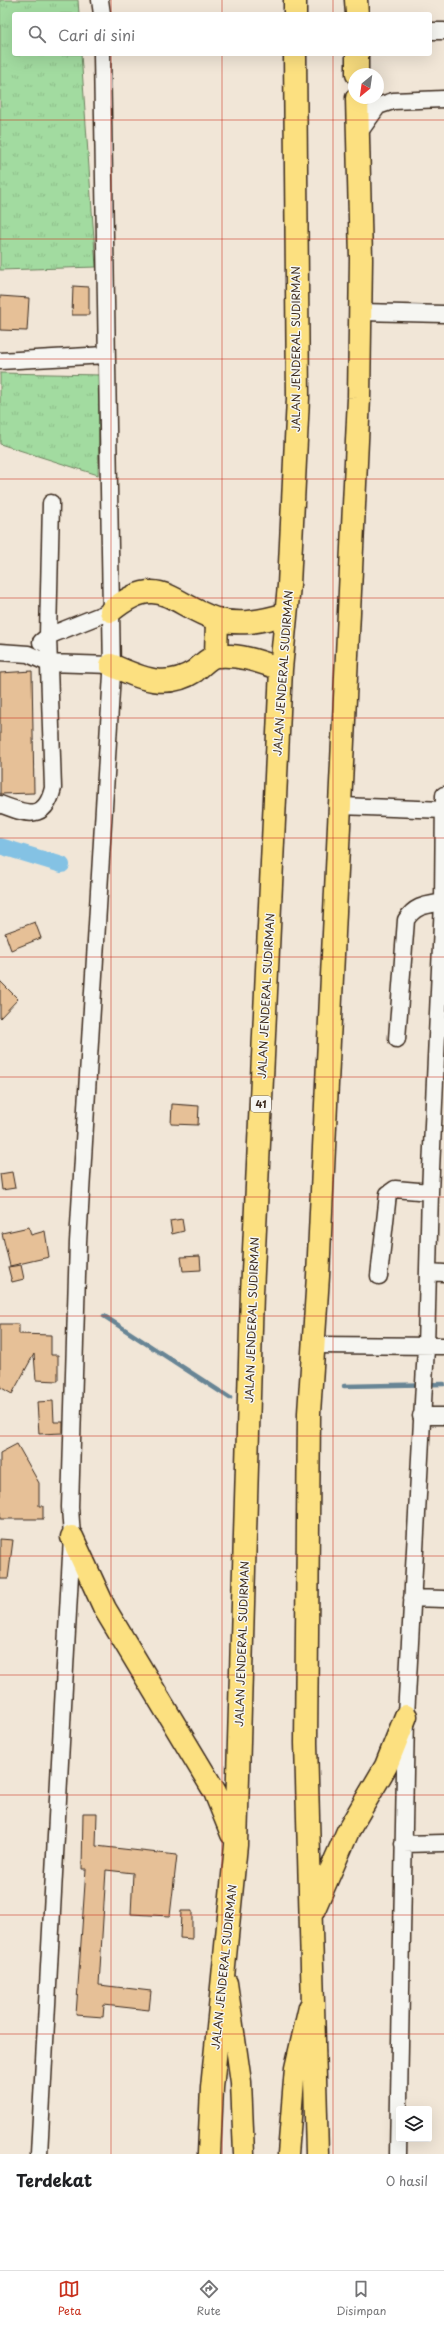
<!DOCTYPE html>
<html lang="id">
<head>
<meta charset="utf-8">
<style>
	:root { --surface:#fff; --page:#f6f6f6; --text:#202124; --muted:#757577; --line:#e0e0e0; --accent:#c8321e }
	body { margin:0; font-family:"Playpen Sans",sans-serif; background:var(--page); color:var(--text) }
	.controls { position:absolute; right:12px; bottom:12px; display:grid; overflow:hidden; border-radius:4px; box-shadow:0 4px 16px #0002 }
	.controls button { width:36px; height:36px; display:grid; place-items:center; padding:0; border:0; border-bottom:1px solid var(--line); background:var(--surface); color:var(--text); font:20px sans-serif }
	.compass { position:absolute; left:348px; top:68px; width:36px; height:36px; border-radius:50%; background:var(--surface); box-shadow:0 4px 16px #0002; rotate:209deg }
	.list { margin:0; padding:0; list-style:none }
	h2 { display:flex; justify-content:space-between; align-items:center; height:52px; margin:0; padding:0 16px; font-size:17px }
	h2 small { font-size:13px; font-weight:400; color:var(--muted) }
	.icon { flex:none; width:22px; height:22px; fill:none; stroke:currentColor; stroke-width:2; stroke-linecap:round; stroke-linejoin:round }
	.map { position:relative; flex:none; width:444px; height:2154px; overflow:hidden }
	.search { position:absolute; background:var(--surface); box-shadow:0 4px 16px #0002; left:12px; right:12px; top:12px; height:44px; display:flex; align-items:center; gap:10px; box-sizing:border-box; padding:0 14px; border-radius:4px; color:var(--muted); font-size:15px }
	.sheet { height:116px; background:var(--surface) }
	nav { display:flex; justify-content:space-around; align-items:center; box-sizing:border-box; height:56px; border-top:1px solid var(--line); background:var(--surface); font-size:11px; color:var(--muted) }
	nav a { display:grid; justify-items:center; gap:2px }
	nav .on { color:var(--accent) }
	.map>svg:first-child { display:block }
</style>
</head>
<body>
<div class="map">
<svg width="444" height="2154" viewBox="0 0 444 2154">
	<defs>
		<pattern id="park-tufts" width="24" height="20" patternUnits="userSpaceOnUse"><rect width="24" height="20" fill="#a2dba0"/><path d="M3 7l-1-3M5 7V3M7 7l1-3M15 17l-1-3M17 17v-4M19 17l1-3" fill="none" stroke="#8cbc89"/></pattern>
	</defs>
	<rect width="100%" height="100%" fill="#f1e6d7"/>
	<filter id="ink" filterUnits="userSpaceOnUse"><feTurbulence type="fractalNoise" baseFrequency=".025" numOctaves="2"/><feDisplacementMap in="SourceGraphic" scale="8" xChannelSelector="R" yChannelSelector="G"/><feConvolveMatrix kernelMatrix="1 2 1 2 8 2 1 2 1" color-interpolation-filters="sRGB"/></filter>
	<g filter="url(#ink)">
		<path fill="url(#park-tufts)" stroke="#6e825f" d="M0,0h78l1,14h-65v40h67l15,213 -96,3z
			M0,373l100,2 -2,100 -98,-31z"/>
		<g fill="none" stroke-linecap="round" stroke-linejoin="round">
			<path stroke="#678595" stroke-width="4.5" d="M104,1316l126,82
				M344,1386l100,-2"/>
			<path stroke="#84c2e4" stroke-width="16" d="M0,846l62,19"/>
		</g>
		<path fill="#e6c097" stroke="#3b2a1e" d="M73,286l16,1v28h-17z
			M0,296l29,2 -2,33 -27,-1z
			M32,671l2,122 -34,1v-121z
			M35,922l6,16 -30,12 -6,-17z
			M0,981l18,18 -18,19z
			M172,1104l27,2 -1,19 -27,-1z
			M12,1172l3,16 -13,2 -2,-16z
			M182,1219l2,12 -12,3 -2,-13z
			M29,1227l2,8 14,-4 4,26 -39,9 -8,-33z
			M200,1256l1,14 -18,1 -2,-14z
			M21,1265l3,14 -12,3 -4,-15z
			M0,1324h19v10l32,1v20h7v26l-22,-1 -2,-26 -22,40 -12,-7z
			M53,1401l1,21h9v11l-24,1 -2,-32z
			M17,1444l22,39v23h4v13h-43v-66z
			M0,1539l13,1 -5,39h-8z
			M83,1813h14l-1,33 81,9 -7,61 -39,-2 2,-41 -27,-3 -7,115 52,6 -2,19 -45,-5 -1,12 -27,-2 10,-146h-4z
			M181,1911h11v28l-12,-1z"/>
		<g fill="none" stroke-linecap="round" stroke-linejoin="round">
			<g stroke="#3b2a1e" stroke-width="19">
				<path id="minor" d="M100,0l2,14
					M430,31h14
					M358,134l20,-28 15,-5 51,-2
					M361,312l83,2
					M0,361l106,-6
					M41,642l7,-6 63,-25
					M0,652l28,2 20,9 63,2
					M0,804c26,10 45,18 53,-16l-5,-152 3,-133
					M341,806l103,4
					M397,1039l9,-119c9,-15 21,-15 37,-18
					M428,1272l16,1
					M379,1276l9,-82 7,-5 35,3
					M314,1345l130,1
					M421,1416h23
					M412,1598l32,1
					M403,1844l41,-1
					M39,2154l33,-617 -2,-30 8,-265 34,-568 -10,-620
					M398,2154l8,-438 20,-369 4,-155 13,-290 1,-107"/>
			</g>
			<g stroke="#3b2a1e" stroke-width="23">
				<path id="major" d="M227,1983l14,99 3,72
					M288,2154l7,-86 14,-61"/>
			</g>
			<g stroke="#3b2a1e" stroke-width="25">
				<path id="highway" d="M295,0v14
					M356,0l1,14
					M357,54v20
					M111,611c48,-40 60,-7 105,8 23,7 47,2 70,-5
					M216,656l1,-37
					M111,665c29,13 55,25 84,6 6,-5 16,-15 23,-15 22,-2 43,6 63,13
					M72,1537l33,72 110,183 17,42
					M314,1909l34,-78 38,-65 20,-50
					M209,2154l3,-66 24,-243 16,-552 29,-624 8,-84 9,-187 -3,-344
					M317,2154l-11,-411 3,-330 9,-137 41,-878 2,-139 -4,-161"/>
			</g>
			<use href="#minor" stroke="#f6f6f2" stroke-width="16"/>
			<use href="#major" stroke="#fce080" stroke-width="20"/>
			<use href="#highway" stroke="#fce080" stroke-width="22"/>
		</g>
	</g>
	<path fill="none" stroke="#c8321e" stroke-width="1" stroke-opacity="0.55" d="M111,0v14M222,0v14M333,0v14M111,54v2100M222,54v2100M333,54v2100M0,120h444M0,239h444M0,359h444M0,479h444M0,598h444M0,718h444M0,838h444M0,957h444M0,1077h444M0,1197h444M0,1316h444M0,1436h444M0,1556h444M0,1675h444M0,1795h444M0,1915h444M0,2034h444"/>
	<g text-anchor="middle" stroke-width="3" stroke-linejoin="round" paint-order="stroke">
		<rect fill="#f6f6f2" stroke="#73675e" stroke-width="1" x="251" y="1096" width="20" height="16" rx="3"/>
		<g font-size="10" font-weight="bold" fill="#3b2a1e">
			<text x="261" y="1108">41</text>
		</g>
		<g font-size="11" fill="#3b2a1e" stroke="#f6f6f2">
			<text transform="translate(296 349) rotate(-90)" y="4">JALAN JENDERAL SUDIRMAN</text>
			<text transform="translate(283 673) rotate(-86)" y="4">JALAN JENDERAL SUDIRMAN</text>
			<text transform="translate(266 996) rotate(-87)" y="4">JALAN JENDERAL SUDIRMAN</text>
			<text transform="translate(252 1320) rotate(-88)" y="4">JALAN JENDERAL SUDIRMAN</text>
			<text transform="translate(242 1644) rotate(-88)" y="4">JALAN JENDERAL SUDIRMAN</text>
			<text transform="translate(224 1967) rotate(-84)" y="4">JALAN JENDERAL SUDIRMAN</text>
		</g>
	</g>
</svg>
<div class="controls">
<button><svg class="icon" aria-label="layers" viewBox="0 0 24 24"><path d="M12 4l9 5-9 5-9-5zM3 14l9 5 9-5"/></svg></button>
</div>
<svg class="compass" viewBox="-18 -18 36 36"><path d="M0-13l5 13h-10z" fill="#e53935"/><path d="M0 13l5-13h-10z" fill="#757577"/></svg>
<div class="search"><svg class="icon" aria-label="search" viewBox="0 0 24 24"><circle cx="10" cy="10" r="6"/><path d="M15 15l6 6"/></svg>Cari di sini</div>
</div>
<section class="sheet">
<h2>Terdekat<small>0 hasil</small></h2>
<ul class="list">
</ul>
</section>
<nav>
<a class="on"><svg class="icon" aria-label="map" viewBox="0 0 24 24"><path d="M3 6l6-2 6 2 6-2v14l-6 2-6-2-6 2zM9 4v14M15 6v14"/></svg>Peta</a>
<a><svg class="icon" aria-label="directions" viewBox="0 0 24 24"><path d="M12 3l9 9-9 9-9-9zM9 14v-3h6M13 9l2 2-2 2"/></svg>Rute</a>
<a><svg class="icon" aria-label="saved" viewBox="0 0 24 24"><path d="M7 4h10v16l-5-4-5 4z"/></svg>Disimpan</a>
</nav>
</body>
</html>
